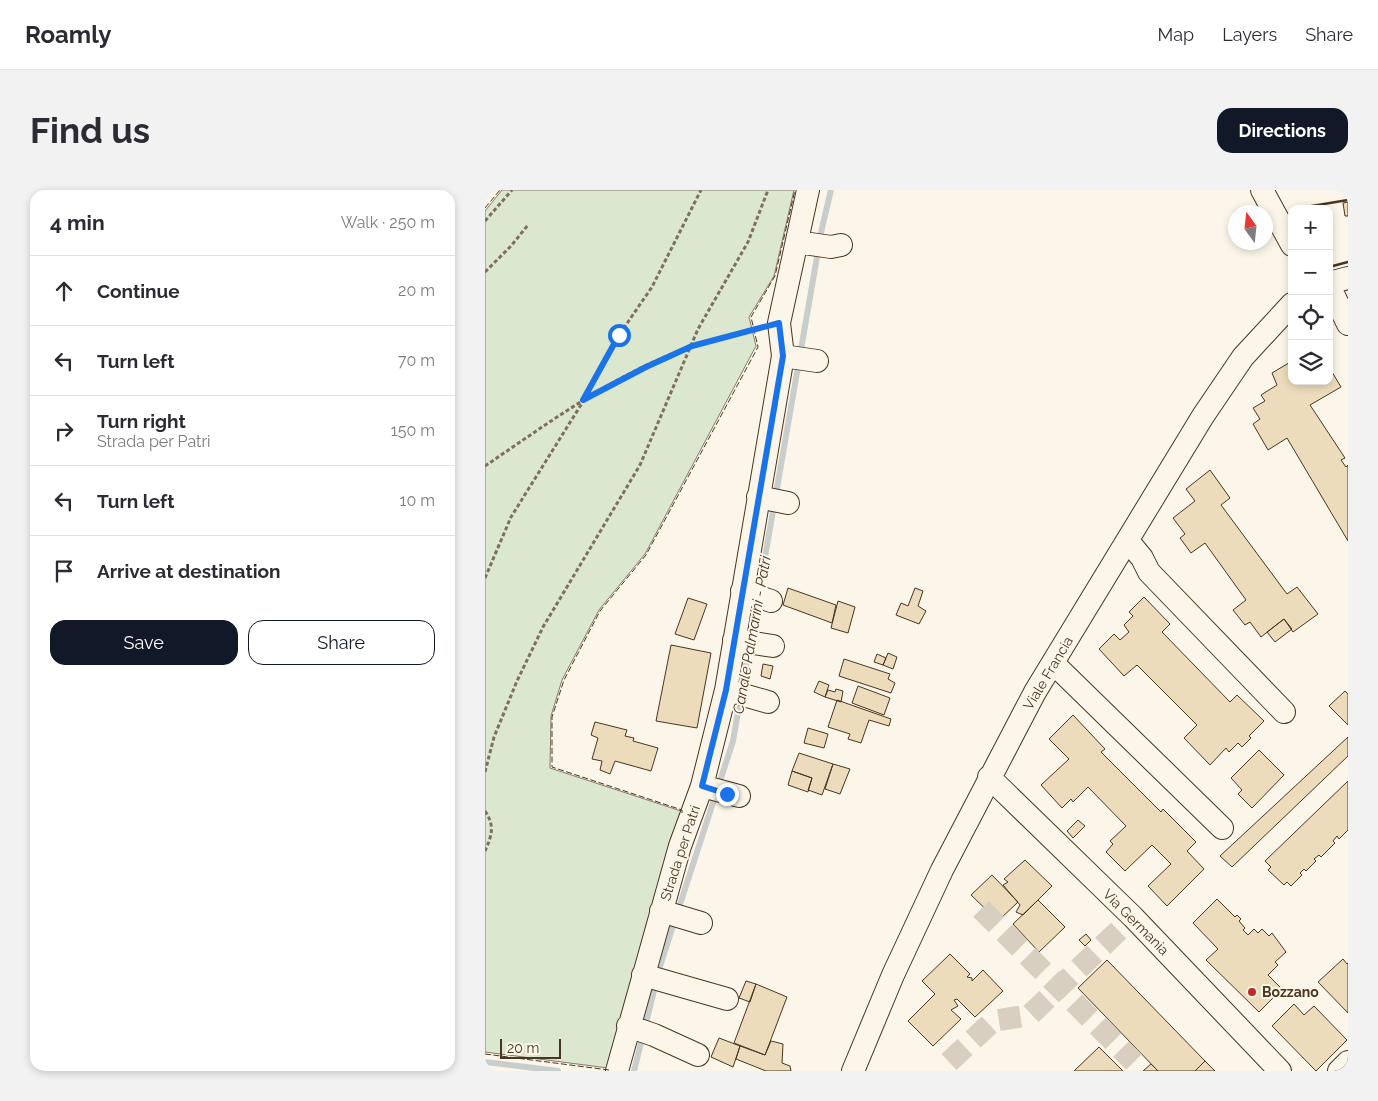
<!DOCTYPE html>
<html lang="en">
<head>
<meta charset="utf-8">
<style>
	:root { --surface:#fff; --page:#f2f2f3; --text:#2b2b33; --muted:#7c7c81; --line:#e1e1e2; --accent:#111827 }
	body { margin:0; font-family:Raleway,sans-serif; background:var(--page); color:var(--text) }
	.controls { position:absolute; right:15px; top:15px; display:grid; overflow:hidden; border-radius:10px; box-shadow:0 2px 8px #0003 }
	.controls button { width:45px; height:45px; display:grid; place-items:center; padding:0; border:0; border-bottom:1px solid var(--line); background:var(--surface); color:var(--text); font:25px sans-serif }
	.compass { position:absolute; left:743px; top:15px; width:45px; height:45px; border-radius:50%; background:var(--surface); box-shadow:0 2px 8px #0003; rotate:345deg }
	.scale { position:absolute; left:15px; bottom:12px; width:61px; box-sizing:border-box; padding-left:5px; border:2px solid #4a3520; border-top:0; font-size:14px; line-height:18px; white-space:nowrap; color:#4a3520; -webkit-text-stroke:4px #fbf6e9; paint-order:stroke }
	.stop { position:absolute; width:15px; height:15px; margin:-11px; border:4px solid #1a73e8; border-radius:50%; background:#fff }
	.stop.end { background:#1a73e8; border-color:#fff; box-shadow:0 1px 5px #0008 }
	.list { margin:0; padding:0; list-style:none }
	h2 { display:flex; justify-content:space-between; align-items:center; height:65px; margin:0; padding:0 20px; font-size:21px }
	h2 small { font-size:16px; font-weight:400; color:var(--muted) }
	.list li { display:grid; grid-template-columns:32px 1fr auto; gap:15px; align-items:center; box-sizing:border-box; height:70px; padding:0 20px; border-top:1px solid var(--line) }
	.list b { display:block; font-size:19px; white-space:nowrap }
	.list p { margin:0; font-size:16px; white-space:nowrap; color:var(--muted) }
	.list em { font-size:16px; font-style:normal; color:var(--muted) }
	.actions { display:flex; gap:10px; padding:15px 20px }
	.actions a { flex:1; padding:11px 0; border:1px solid var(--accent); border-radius:15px; text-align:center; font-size:18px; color:var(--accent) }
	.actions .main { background:var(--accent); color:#fff }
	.icon { flex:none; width:28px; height:28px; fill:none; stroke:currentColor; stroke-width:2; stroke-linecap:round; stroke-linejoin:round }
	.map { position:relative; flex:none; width:863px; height:881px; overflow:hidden; border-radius:15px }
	header { display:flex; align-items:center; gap:30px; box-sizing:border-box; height:70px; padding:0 25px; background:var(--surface); border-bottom:1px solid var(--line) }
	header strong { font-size:24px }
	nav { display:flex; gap:28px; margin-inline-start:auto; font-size:18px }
	.intro { display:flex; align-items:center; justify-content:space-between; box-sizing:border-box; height:120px; padding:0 30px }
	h1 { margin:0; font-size:35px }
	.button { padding:12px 22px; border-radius:15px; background:var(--accent); color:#fff; font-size:18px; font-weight:700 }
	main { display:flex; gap:30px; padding:0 30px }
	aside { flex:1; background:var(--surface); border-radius:15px; box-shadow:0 2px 8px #0003 }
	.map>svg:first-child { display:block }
</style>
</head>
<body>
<header>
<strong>Roamly</strong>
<nav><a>Map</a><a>Layers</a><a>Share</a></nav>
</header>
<div class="intro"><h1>Find us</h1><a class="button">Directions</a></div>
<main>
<aside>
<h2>4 min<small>Walk · 250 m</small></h2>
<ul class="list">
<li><svg class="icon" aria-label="ahead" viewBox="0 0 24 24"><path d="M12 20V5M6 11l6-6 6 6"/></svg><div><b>Continue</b></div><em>20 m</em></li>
<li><svg class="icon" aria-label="left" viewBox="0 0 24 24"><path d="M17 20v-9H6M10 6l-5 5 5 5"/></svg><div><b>Turn left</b></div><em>70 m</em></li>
<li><svg class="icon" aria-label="right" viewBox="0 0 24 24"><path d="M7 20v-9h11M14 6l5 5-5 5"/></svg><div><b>Turn right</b><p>Strada per Patri</p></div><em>150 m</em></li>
<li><svg class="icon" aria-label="left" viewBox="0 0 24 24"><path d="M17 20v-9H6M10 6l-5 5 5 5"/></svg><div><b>Turn left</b></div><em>10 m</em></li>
<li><svg class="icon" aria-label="arrive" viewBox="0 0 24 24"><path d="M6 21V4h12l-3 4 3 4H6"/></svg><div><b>Arrive at destination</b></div></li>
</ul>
<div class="actions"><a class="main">Save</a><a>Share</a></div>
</aside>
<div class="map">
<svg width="863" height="881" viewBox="0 0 863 881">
	<rect width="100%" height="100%" fill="#fbf6e9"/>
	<path fill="#dce7d0" stroke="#887966" d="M17,0h292l-20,86 -25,41 7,29 -111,208 -46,56 -37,70 -11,36 -1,52 131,43 -73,257 -123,-16v-841z"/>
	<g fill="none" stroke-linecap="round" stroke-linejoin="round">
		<path stroke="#c9cecd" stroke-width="6" d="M274,402l63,-364 9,-38
			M0,872l73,9
			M149,881l27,-108 72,-222 24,-139"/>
	</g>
	<path fill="#ecdcbc" stroke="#4a3520" d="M863,12v14h-3l-2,-13z
		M807,171v20h37v-14l12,20 -31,18 35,53 -4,2 5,7 2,-2v76l-61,-103 -19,12 -15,-26 7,-5 -7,-11 12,-7 -4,-6 16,-10 -5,-12z
		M725,280l20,28 -9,7 66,89 10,-7 21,27 -25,18 -9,-13 -23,18 -11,-15 -5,3 -12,-15 13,-10 -41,-57 -14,10 -11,-15 5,-4 -12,-16 22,-17 -9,-12z
		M303,398l48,17 -4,18 -49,-18z
		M430,398l8,3 -5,15 8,5 -7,13 -23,-9 5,-12 7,3z
		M659,407l26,27 -8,8 68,70 7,-7 27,26 -15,15 2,2 -9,9 -4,-4 -9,9 -3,-4 -16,17 -26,-27 13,-13 -60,-60 -13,11 -25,-27 15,-15 6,6 9,-8 -5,-7 9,-9 -4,-4z
		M203,408l19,6 -13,36 -19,-6z
		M353,411l17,6 -7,26 -17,-5z
		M799,429l8,10 -17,13 -8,-10z
		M186,455l40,8 -14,75 -41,-7z
		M403,463l9,4 -4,12 -10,-4z
		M392,464l9,4 -3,7 -9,-3z
		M359,469l46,15 -2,5 7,4 -4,10 -52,-17z
		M278,474l10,2 -3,13 -9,-3z
		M334,491l10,4 -4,12 -11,-5z
		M373,496l32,12 -6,17 -32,-12z
		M351,499l7,2 -2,11 -16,-5 3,-7 7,2z
		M860,501l3,3v31l-19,-19z
		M352,510l54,19 -2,7 -20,-6 -8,23 -13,-4 2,-5 -22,-7z
		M588,525l32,34 -4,3 60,60 2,-3 33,33 -9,9 17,18 -37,37 -19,-20 23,-22 -19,-19 -27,26 -19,-19 7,-8 -3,-3 16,-15 -38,-39 -15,15 -2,-3 -9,9 -21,-23 28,-26 -20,-20z
		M110,532l32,8 -2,6 9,2 -1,3 25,7 -7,23 -36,-10 -5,13 -10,-4 2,-9 -10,-2 6,-21 -7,-3z
		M323,538l20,6 -4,14 -20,-5z
		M863,547v19l-116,111 -12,-11z
		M774,560l25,25 -32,33 -14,-14 4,-4 -11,-12z
		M314,563l34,11 -11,31 -14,-5 4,-12 -20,-7z
		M348,574l17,5 -10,25 -15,-5z
		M307,581l20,7 -4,14 -20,-7z
		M863,591v49l-9,9 -2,-3 -4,5 2,2 -14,14 -2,-2 -5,4 2,2 -10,10 -2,-2 -4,4 2,2 -11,11 -4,-4 -3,3 -16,-15 3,-3 -6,-6z
		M593,630l7,6 -12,12 -6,-7z
		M540,670l27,26 -29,29 -7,-3 4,-7 -17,-20 5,-3 -4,-3z
		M507,685l26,27 -20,19 -27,-26z
		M732,709l18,18 2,-2 4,4 -2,2 6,7 -2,2 5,5 6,-6 4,4 4,-4 7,7 3,-3 14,19 -11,10 3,3 -10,10 14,14 -23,23 -53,-52 12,-11 -25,-26z
		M553,710l27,27 -26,25 -26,-28z
		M601,744l5,6 -6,6 -6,-6z
		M465,764l20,20 -3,3 5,1v3l11,-11 20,21 -28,26 -18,-18 -3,1 4,6 -7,4 10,9 -28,27 -25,-25 27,-27 -13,-13z
		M858,769l4,5 1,-1v50l-30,-31z
		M622,770l98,101 -10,10h-37l-80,-83z
		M261,791l10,3 -6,18 -11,-4z
		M271,794l31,13 -22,58 -31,-12z
		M809,814l10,11 10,-9 33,34 -31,31 -44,-45z
		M234,848l21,8 -7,21 -22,-10z
		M286,851l12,3 -1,19 8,3 1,5h-25l-30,-12 4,-13 25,9z
		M614,857l24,24h-49z
		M720,871l10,10h-20z
		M666,874l7,7h-15z"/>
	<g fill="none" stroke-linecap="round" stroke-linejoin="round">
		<path stroke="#d8cfc1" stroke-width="22" stroke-dasharray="22 11" stroke-linecap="butt" d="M496,719l153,153
			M464,872l44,-41 37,-6 103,-98"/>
		<g stroke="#4a3520" stroke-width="24">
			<path id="minor" d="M777,0l30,55
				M312,52l34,5 10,-2
				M844,93l19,-5
				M844,96l19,38
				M298,166l34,5
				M273,307l30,6
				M643,351l14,17 7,14 135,140
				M257,401l29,10
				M249,450l39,6
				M568,473l169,165
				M241,500l42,12
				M504,587l144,140 147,154
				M217,596l37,10
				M176,721l40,12
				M158,785l84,24
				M143,836l26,9 44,20
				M132,881l63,-225 22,-60 24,-96 57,-334 -4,-33 29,-133
				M368,881l40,-96 49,-105 93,-178 168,-276 40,-59 49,-53
				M854,881l9,-9"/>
		</g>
		<path stroke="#7f6f5c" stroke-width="3" stroke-dasharray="4 2.5" stroke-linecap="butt" d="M0,31l27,-31
			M0,82l26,-26 17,-21
			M0,276c65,-44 132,-94 208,-120 21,-7 44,-13 66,-18
			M0,388l26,-61 73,-117 35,-65 33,-48 49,-97
			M0,582l9,-35 23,-56 26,-54 97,-162 58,-136 50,-87 20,-52
			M0,621c10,15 7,24 0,40"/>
		<use href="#minor" stroke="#fbf6e9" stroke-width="22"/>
		<path stroke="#4a3520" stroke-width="1" stroke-dasharray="6 2.5" stroke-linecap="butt" d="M0,18l15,-18
			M197,623v-3l-130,-43v-50l12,-37 36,-69 46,-56 112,-208 -7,-30 24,-41 20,-86
			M0,864l124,16"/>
		<path stroke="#4a3520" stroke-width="2.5" d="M809,19l54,-9
			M844,77l19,-5"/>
	</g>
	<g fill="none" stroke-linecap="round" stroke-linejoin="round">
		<path stroke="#1a73e8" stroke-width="6" d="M134,145l-36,65 63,-33 46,-21 87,-23 4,33 -57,334 -24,96 25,8"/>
	</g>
	<circle fill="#c62828" stroke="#fbf6e9" stroke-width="2" cx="767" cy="802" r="5"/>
	<g text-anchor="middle" stroke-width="4" stroke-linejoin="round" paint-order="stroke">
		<g font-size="14" fill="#4a3520" stroke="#fbf6e9">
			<text transform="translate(563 483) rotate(-59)" y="5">Viale Francia</text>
			<text transform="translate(195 663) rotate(-72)" y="5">Strada per Patri</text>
			<text transform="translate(651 732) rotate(45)" y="5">Via Germania</text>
		</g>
		<g font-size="14" font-weight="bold" fill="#4a3520" stroke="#fbf6e9" text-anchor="start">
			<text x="777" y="807">Bozzano</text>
		</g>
		<g font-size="15" font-style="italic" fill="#4a3520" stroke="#fbf6e9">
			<text transform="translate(267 445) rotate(-80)" y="5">Canale Palmarini - Patri</text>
		</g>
	</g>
</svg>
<div class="controls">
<button>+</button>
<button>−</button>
<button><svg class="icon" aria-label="locate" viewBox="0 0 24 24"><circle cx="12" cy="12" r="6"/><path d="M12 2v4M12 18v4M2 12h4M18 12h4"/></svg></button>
<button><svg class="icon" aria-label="layers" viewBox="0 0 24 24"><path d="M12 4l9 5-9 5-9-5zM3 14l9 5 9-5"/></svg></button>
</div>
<svg class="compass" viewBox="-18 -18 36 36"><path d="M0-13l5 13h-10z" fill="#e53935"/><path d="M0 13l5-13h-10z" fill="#7c7c81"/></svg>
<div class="scale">20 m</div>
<div class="stop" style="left:134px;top:145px"></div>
<div class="stop end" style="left:242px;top:604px"></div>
</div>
</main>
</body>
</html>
